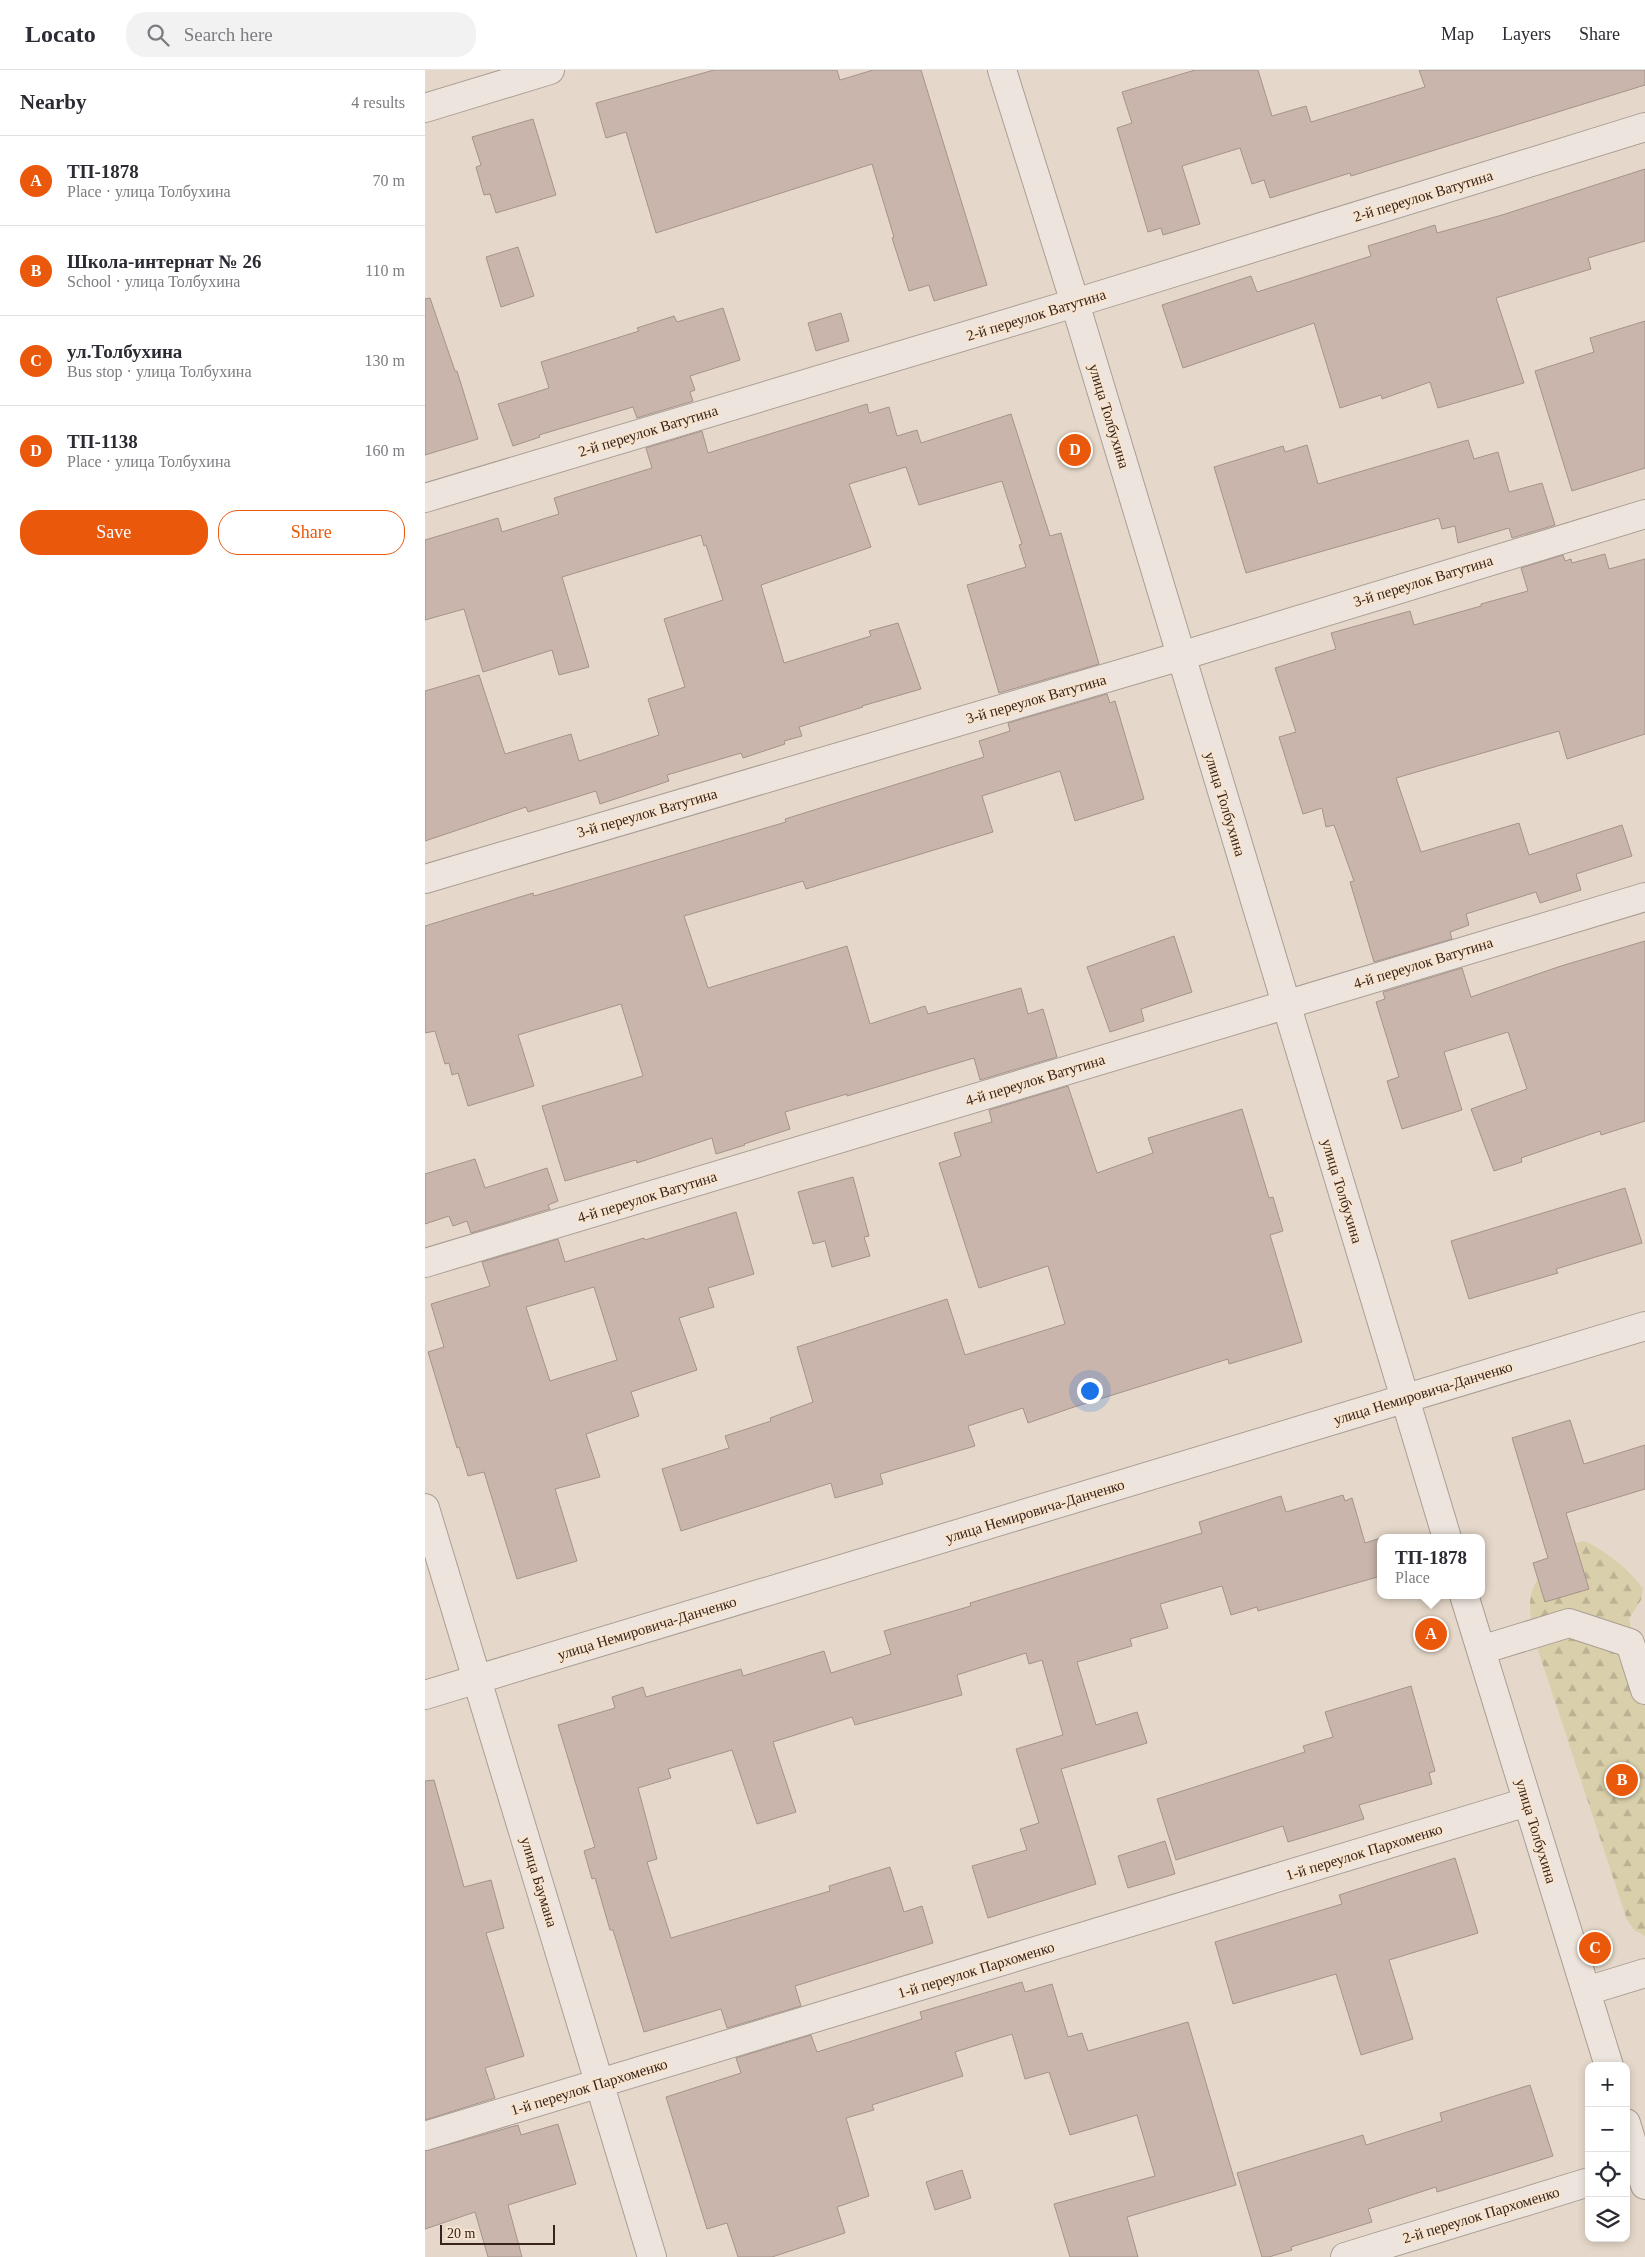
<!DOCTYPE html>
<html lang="en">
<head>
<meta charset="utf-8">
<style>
	:root { --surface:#fff; --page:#f2f2f3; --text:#2b2b33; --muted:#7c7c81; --line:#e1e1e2; --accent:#ea580c }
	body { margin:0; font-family:"Times New Roman",serif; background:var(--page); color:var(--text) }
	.controls { position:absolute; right:15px; bottom:15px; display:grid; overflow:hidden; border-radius:10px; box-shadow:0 2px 8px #0003 }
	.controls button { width:45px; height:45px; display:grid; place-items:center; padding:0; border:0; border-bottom:1px solid var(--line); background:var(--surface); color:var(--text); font:25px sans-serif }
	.scale { position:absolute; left:15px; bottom:12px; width:115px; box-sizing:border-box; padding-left:5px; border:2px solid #38241c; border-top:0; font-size:14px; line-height:18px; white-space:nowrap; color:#38241c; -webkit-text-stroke:4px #f7e4cf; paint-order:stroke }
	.you { position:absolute; left:664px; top:1320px; width:18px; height:18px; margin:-12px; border:4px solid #fff; border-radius:50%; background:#1a73e8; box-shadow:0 0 0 8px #1a73e833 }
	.badge { display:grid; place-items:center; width:32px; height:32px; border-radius:50%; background:var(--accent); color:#fff; font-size:16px; font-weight:700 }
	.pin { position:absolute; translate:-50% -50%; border:2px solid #fff; box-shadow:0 1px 5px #0006 }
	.popup { position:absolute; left:952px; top:1464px; width:108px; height:65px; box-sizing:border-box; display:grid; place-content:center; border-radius:10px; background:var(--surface); filter:drop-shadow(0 1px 4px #0005); font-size:16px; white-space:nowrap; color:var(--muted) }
	.popup b { font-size:19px; color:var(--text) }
	.popup::after { content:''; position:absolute; left:50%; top:100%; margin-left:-10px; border:10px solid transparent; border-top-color:var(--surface) }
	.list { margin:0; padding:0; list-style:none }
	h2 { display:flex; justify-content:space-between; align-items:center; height:65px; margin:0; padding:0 20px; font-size:21px }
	h2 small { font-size:16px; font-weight:400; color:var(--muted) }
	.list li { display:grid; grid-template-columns:32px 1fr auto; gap:15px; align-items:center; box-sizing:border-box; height:90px; padding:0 20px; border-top:1px solid var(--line) }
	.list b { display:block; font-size:19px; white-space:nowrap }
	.list p { margin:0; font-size:16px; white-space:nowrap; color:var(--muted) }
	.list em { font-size:16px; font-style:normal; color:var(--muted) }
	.actions { display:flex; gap:10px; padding:15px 20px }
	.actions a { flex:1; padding:11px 0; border:1px solid var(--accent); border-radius:20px; text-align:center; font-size:18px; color:var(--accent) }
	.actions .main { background:var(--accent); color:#fff }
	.icon { flex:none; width:28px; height:28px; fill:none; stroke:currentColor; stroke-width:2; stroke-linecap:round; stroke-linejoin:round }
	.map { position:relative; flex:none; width:1220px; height:2187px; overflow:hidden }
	header { display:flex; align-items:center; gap:30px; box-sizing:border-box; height:70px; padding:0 25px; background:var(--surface); border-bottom:1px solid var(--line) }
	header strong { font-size:24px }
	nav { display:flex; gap:28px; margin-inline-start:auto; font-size:18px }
	.search { width:350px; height:45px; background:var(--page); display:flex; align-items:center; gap:12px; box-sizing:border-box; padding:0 18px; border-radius:20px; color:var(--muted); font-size:19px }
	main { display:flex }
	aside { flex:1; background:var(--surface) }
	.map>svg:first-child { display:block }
</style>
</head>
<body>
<header>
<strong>Locato</strong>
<div class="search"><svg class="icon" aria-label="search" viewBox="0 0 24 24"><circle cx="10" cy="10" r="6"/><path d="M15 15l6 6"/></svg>Search here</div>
<nav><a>Map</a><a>Layers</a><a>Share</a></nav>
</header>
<main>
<aside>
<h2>Nearby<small>4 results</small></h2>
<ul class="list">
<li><span class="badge">A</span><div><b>ТП-1878</b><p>Place · улица Толбухина</p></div><em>70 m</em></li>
<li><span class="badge">B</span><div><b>Школа-интернат № 26</b><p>School · улица Толбухина</p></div><em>110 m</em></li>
<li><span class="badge">C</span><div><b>ул.Толбухина</b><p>Bus stop · улица Толбухина</p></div><em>130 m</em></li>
<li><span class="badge">D</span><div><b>ТП-1138</b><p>Place · улица Толбухина</p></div><em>160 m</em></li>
</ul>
<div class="actions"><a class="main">Save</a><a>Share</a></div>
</aside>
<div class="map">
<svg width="1220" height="2187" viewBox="0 0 1220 2187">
	<defs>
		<pattern id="forest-firs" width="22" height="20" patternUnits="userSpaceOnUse" patternTransform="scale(1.25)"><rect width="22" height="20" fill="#d9d0ab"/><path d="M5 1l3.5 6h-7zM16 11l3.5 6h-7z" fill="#bbb293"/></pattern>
	</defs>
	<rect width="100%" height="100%" fill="#e5d8ca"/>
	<path fill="url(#forest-firs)" d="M1158,1471c17,5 52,33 60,48l-2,11 -12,19 16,65v252l-11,-6 -7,-10 -91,-276c-9,-42 -12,-56 22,-87 8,-8 14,-14 25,-16z"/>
	<path fill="#c9b5ab" stroke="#a5938a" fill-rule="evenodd" d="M289,0h123l3,10 33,-10h48l66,215 -53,16 -5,-16 -20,6 -17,-53 2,-1 -22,-73 -216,69 -30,-101 -20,6 -10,-35z
		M770,0h63l14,46 34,-10 5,16 114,-35 -6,-17h226v15l-294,91 -1,-3 -80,25 -6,-18 -12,4 -12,-36 -58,18 18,58 -37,11 -2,-7 -13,4 -31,-104 15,-5 -10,-31z
		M108,49l23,76 -60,18 -6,-19 -6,1 -8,-28 5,-2 -9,-28z
		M1220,99v72l-57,17 3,11 -95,29 28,85 -86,25 -8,-26 -48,17 -1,-4 -41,13 -26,-85 -131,45 -21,-63 89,-29 6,16 114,-36 -3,-10 67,-21 2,8 65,-18z
		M93,177l16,49 -33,11 -15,-50z
		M5,228l25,73h2l21,68 -53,16v-156z
		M298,238l17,52 -50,16 5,14 -5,2 3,9 -56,17 -4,-11 -94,28 1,2 -27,9 -15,-42 51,-16 -8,-26 98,-31 -2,-3 37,-12 3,6z
		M416,243l8,28 -33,10 -8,-28z
		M1220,251v147l-73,23 -37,-120 59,-19 -4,-14z
		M442,334l2,9 20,-6 8,29 20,-6 4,13 90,-29 39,122 11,-3 38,131 -100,29 -32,-108 59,-18 -7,-22 3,-1 -20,-63 -83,24 -13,-38 -57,17 22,63 -110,38 23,78 87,-27 -2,-5 29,-8 23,66 -59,17 1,1 -64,20 3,9 -18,5 1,3 -42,14 -2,-5 -74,22 2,6 -69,23 -4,-13 -68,21 -2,-5 -101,34v-150l54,-16 26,79 66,-20 8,27 80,-26 -11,-36 37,-12 -21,-68 59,-19 -17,-55 -2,1 -3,-11 -139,42 27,90 -30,8 -7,-25 -69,22 -19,-63 -39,11v-80l73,-22 4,14 57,-18 -5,-16 98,-30 -6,-20 56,-17 6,22z
		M1043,370l6,19 24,-7 11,40 33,-9 13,42 -43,13 -3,-10 -51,15 -3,-17 -13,3 -3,-11 -193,55 -32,-106 69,-21 2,6 22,-7 11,39z
		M1180,484l4,15 36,-10v175l-78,25 -8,-28 -163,47 25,74 98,-29 10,32 93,-30 10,31 -56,18 5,16 -41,13 -4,-11 -70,22 3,11 -19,7 2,7 -78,23 -24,-80 4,-1 -20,-56 -8,2 -4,-19 -19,6 -24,-77 17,-5 -21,-64 61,-19 -5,-16 79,-22 4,14 67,-19v-2l47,-13 -7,-23 42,-13 2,6 6,-2 1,4z
		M682,624l3,9 5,-2 29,98 -69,22 -15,-50 -78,25 11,36 -187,57 -3,-8 -119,35 24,72 139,-42 23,78 55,-18 3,8 93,-26 7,26 15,-5 14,48 -77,23 -6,-22 -127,38v-2l-62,18 5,17 -46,15 1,1 -29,9 -4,-16 -75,25 -1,-3 -71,21 -23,-75 101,-30 -22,-72 -103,31 16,51 -66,20 -10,-33 -6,2 -3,-12 -4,1 -10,-33 -10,2v-107l108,-33 1,3 252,-74 -1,-3 199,-62 -5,-16 31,-10 -2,-8z
		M749,866l18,56 -51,17 3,12 -34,11 -23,-65z
		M1220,871v180l-44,14 -1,-4 -79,27 1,4 -28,9 -23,-62 56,-20 -19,-57 -64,20 18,58 -60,19 -15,-48 12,-4 -23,-75 9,-3 -2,-7 79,-24 9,29 90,-31z
		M643,1016l29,87 56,-20 -5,-15 94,-29 27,89 4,-1 10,34 -13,4 32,107 -73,22 -1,-5 -154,48 -46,16 -5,-15 -55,18 7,20 -95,28 3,10 -48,14 -4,-15 -150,48 -19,-62 67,-21 -4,-12 46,-15 -1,-3 43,-16 -16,-55 150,-48 18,56 100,-31 -17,-58 -69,22 -40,-125 22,-7 -7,-23 38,-11 -3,-12z
		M50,1089l10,29 62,-20 11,33 -10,4 2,4 -79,24 -4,-12 -14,5 -4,-10 -24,8v-50z
		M428,1107l16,59 -5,1 6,19 -38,11 -7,-26 -12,3 -15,-52z
		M1200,1118l17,55 -86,26 2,4 -89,26 -18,-58z
		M311,1142l18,62 -46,14 6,19 -35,11 18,52 -66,22 8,24 -53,18 14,43 -45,12 22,72 -60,18 -33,-107 -16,4 -9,-29 -2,1 -29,-96 16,-5 -13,-43 59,-18 -8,-24 76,-23 7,23 79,-24 1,2zM169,1217l23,73 -67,21 -24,-74z
		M1145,1350l14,44 61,-19v44l-79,24 23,76 -44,13 -12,-39 15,-5 -36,-120z
		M918,1425l2,6 7,-3 13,45 16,-5v38l-123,35 -1,-4 -26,8 -9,-29 -62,18 8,24 -38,11 2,7 -55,16 19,63 41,-13 10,31 -86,26 35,115 -108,34 -16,-52 55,-16 -7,-21 19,-6 -23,-74 47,-14 -21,-75 -13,4 -3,-11 -69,22 5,20 -107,30 -3,-8 -79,25 23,70 -39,12 -25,-74 -64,19 3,9 -33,10 19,71 -10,3 24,76 159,-47 -1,-5 61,-19 14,45 18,-6 11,37 -138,43 6,20 -74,22 -6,-19 -77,23 -31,-102h-3l-15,-52 -3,1 -8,-28 11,-4 -37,-122 57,-17 -3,-11 31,-10 3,10 95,-28 2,7 81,-25 7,22 60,-19 -7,-23 87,-25 -1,-3 232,-70 -3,-11 82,-26 5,16z
		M986,1616l24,85 -6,2 3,11 -73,21 5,14 -76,23 -5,-16 -107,34 -19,-61 148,-47 -2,-6 30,-9 -8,-25z
		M9,1710l30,107 27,-7 13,48 -18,5 38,123 -39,12 10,30 -70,22v-339z
		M740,1771l10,33 -47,14 -10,-32z
		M1030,1788l23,75 -89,27 24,79 -52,16 -25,-81 -103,30 -18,-62 127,-38 -3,-9z
		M597,1912l3,10 27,-8 16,53 14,-4 6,18 100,-29 48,163 -109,32 11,40h-68l-16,-53 101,-28 -18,-61 -67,20 -21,-63 -24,7 -13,-45 -57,18 8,24 -91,29 2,5 -28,8 23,78 -32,11 8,26 -73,24h-34l-11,-34 -20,6 -41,-132 75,-24 -5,-15 75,-23 6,17 105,-33 -2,-7z
		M1105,2015l23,71 -116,36 -1,-5 -68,22 4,13 -81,25 1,3 -23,7h-7l-25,-84 126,-38 3,10 76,-24 -2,-8z
		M133,2054l18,60 -68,21 14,52h-34l-13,-45 -50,17v-78l93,-26 3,10z
		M537,2100l9,28 -36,12 -9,-28z"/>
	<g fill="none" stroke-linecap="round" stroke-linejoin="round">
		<g stroke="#aa9d94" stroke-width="30">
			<path id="minor" d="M577,0l73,233 372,1235
				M0,38l125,-38
				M0,428l650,-195 570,-176
				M0,809l756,-223 464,-142
				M0,1193l1220,-366
				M0,1438l227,749
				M1039,1525l145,471
				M1056,1580l88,-27 61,20 15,47
				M0,1625l1220,-369
				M1161,1921l59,-18
				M1201,2053l19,62
				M0,2066l1102,-334
				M920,2187l244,-75"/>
		</g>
		<use href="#minor" stroke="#ede5dd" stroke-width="28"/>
	</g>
	<g text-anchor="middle" stroke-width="4.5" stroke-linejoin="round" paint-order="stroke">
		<g font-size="15" fill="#38241c" stroke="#f7e4cf">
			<text transform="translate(998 126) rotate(-17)" y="5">2-й переулок Ватутина</text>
			<text transform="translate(611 245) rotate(-17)" y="5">2-й переулок Ватутина</text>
			<text transform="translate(684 346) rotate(73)" y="5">улица Толбухина</text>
			<text transform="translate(223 361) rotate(-17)" y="5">2-й переулок Ватутина</text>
			<text transform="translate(998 511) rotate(-17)" y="5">3-й переулок Ватутина</text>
			<text transform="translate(611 629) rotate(-16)" y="5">3-й переулок Ватутина</text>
			<text transform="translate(800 734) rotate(73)" y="5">улица Толбухина</text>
			<text transform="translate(222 743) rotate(-16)" y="5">3-й переулок Ватутина</text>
			<text transform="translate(998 893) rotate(-17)" y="5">4-й переулок Ватутина</text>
			<text transform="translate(610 1010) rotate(-17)" y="5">4-й переулок Ватутина</text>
			<text transform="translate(917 1121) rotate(73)" y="5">улица Толбухина</text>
			<text transform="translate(222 1127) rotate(-17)" y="5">4-й переулок Ватутина</text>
			<text transform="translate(998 1323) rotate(-17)" y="5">улица Немировича-Данченко</text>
			<text transform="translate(610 1441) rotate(-17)" y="5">улица Немировича-Данченко</text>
			<text transform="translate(222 1558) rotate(-17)" y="5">улица Немировича-Данченко</text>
			<text transform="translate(1111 1761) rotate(73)" y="5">улица Толбухина</text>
			<text transform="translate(939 1782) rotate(-17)" y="5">1-й переулок Пархоменко</text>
			<text transform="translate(114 1812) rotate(73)" y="5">улица Баумана</text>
			<text transform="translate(551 1900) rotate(-17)" y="5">1-й переулок Пархоменко</text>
			<text transform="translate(164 2017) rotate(-17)" y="5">1-й переулок Пархоменко</text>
			<text transform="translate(1056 2145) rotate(-17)" y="5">2-й переулок Пархоменко</text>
		</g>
	</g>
</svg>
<div class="controls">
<button>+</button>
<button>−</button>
<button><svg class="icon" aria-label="locate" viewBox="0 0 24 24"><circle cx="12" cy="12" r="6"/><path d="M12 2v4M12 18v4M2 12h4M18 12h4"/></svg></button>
<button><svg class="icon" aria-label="layers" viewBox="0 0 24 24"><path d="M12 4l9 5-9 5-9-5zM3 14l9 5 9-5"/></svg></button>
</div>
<div class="scale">20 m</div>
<div class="you"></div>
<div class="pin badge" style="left:1006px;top:1564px">A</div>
<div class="popup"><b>ТП-1878</b>Place</div>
<div class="pin badge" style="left:1197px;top:1710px">B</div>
<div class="pin badge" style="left:1170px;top:1878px">C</div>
<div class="pin badge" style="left:650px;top:380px">D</div>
</div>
</main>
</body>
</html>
